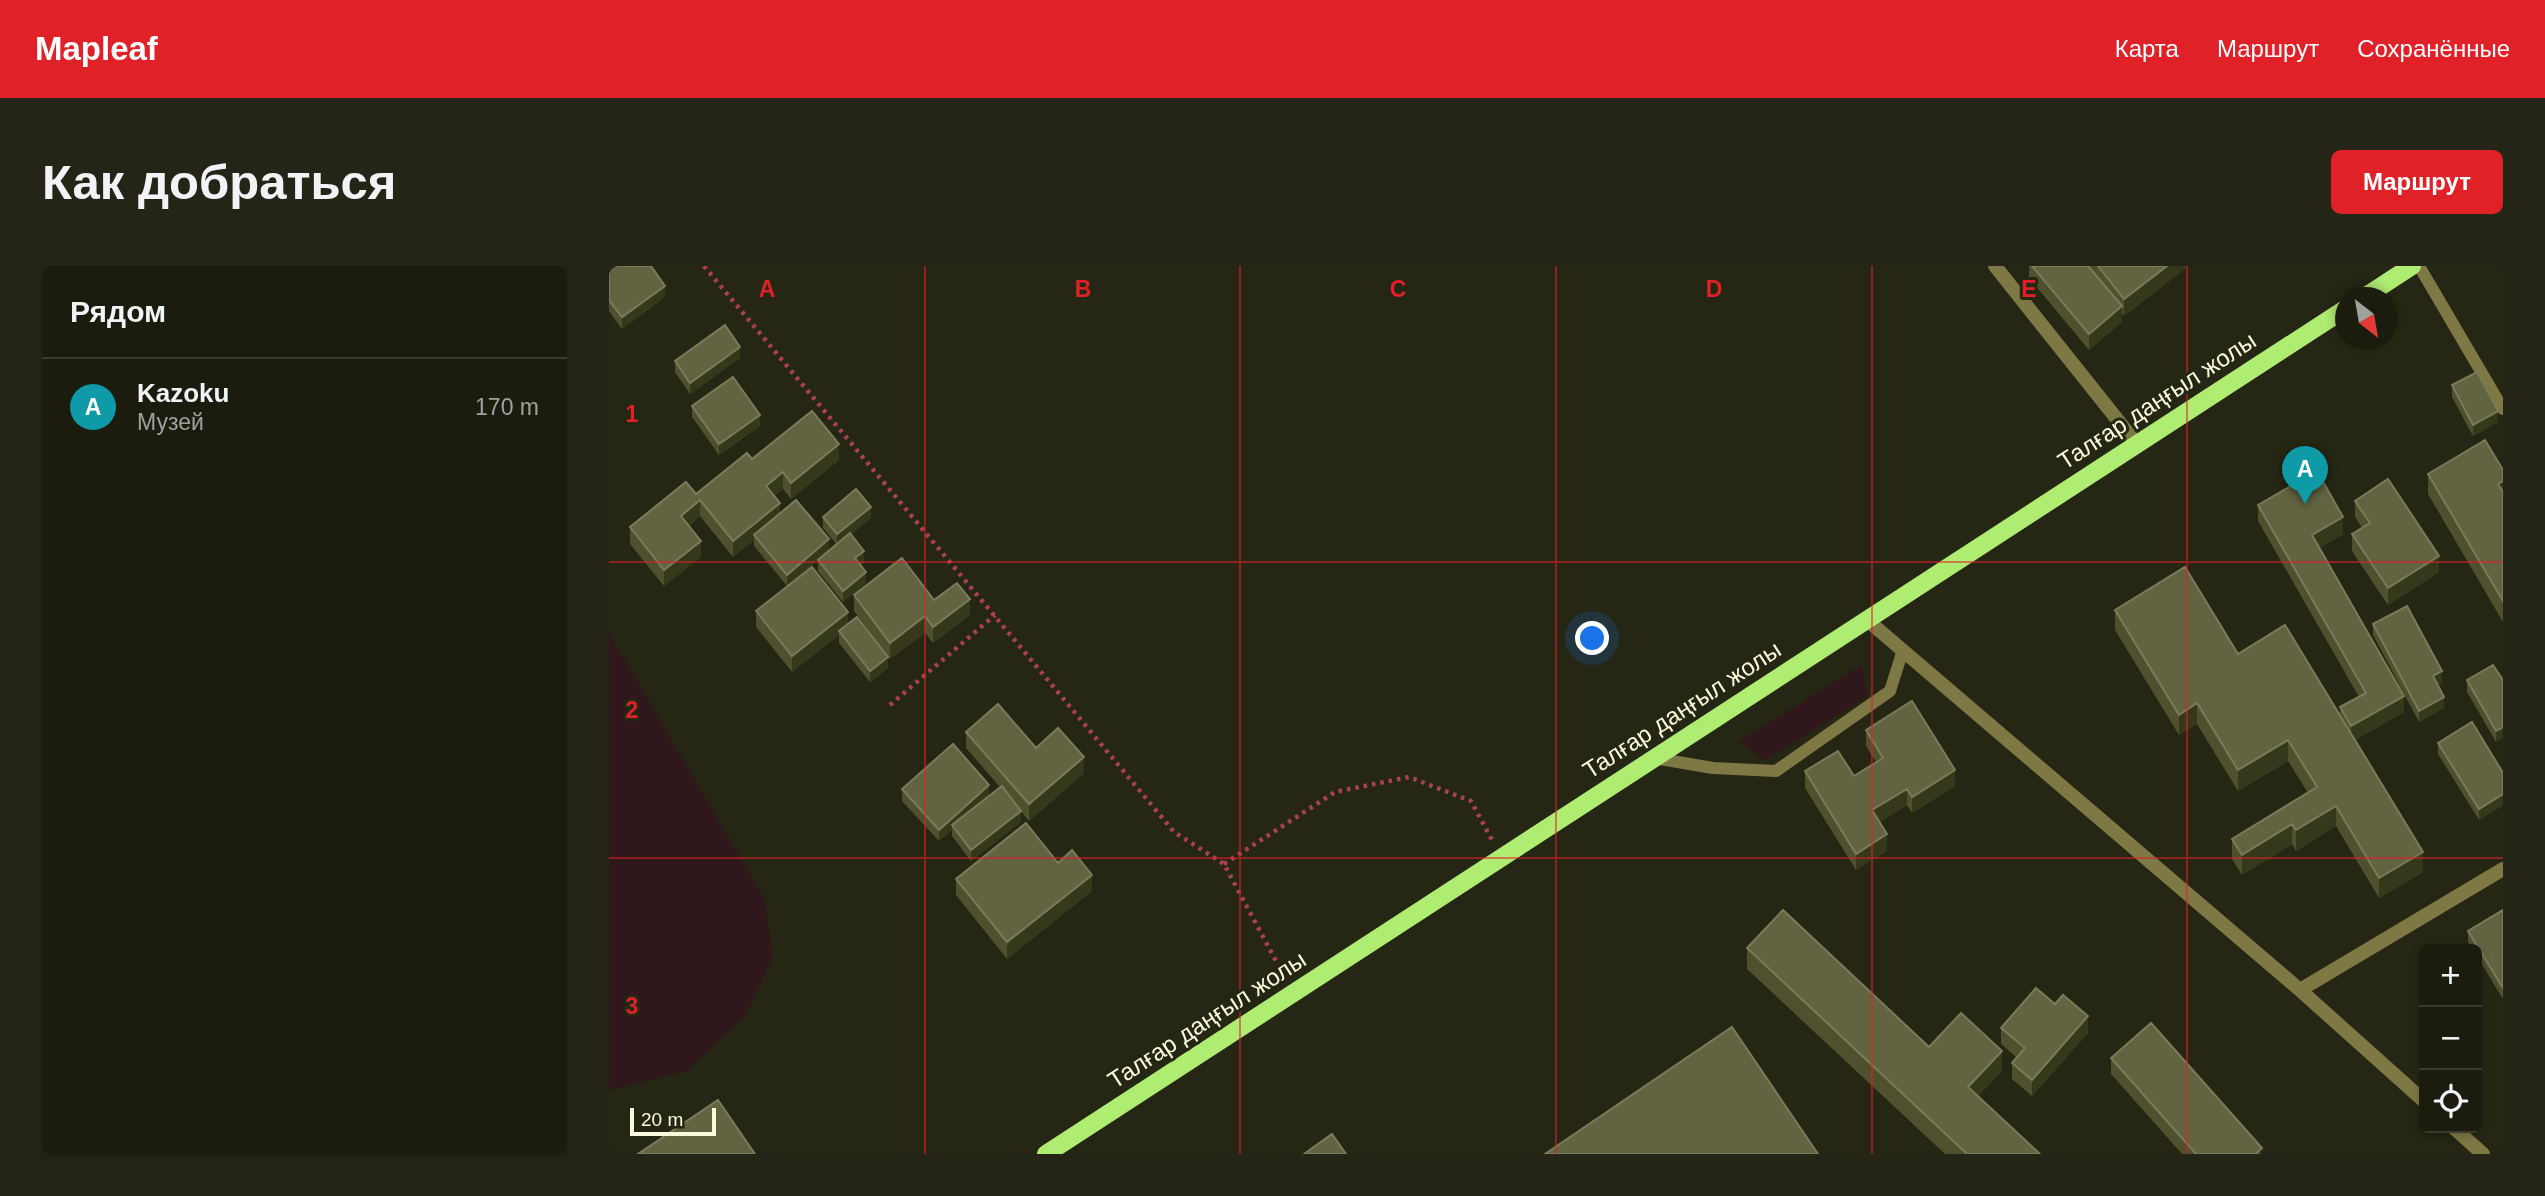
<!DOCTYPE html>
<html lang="ru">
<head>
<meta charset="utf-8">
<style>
	:root { --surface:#1c1c0e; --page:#252517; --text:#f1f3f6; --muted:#a0a19e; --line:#3a3a2e; --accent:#e12128 }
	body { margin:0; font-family:Helvetica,sans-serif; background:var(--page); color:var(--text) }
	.controls { position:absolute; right:21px; bottom:21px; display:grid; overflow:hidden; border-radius:10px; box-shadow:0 4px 10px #0003 }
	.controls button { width:63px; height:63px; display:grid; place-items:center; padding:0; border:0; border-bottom:2px solid var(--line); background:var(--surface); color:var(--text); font:35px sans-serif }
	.compass { position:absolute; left:1726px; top:21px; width:63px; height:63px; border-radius:50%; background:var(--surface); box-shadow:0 4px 10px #0003; rotate:149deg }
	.scale { position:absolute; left:21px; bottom:18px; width:86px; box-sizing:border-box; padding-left:7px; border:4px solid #fafadc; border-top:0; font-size:19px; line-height:24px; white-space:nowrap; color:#fafadc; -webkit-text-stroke:5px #252613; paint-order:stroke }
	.you { position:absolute; left:984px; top:373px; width:24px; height:24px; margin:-18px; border:5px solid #fff; border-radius:50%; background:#1a73e8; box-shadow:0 0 0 10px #1a73e833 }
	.badge { display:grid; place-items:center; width:46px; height:46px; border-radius:50%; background:var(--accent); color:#fff; font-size:23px; font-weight:700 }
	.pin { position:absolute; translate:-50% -58px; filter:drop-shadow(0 2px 4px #0008) }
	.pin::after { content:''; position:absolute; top:37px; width:24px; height:21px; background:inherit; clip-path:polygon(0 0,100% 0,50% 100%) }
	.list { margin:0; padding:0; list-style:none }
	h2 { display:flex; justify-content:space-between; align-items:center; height:91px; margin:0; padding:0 28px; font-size:30px }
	h2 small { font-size:23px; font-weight:400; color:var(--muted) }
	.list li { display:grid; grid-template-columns:46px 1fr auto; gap:21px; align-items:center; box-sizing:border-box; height:98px; padding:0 28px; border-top:2px solid var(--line) }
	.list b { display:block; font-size:26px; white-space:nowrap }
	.list p { margin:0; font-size:23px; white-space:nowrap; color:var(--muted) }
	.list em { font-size:23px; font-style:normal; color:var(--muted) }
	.icon { flex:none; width:38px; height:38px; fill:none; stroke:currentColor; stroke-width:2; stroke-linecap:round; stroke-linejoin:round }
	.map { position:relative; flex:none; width:1894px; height:888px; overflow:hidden; border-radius:10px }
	header { display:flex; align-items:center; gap:42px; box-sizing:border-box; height:98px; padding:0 35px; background:var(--accent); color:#fff }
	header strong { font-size:33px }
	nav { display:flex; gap:38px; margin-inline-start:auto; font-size:24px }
	.intro { display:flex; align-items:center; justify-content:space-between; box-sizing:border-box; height:168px; padding:0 42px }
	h1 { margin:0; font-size:49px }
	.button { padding:18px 32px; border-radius:10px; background:var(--accent); color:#fff; font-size:24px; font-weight:700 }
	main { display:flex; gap:42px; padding:0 42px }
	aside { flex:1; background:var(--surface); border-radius:10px; box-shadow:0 4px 10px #0003 }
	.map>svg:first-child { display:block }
</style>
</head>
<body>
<header>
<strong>Mapleaf</strong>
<nav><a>Карта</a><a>Маршрут</a><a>Сохранённые</a></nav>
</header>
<div class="intro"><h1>Как добраться</h1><a class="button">Маршрут</a></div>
<main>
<aside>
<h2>Рядом<small></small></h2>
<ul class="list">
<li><span class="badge" style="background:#0f9aa8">A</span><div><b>Kazoku</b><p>Музей</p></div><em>170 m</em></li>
</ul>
</aside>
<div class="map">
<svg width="1894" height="888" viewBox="0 0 1894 888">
	<rect width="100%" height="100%" fill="#252613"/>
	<path fill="#2f171b" d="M0,367l156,267 7,58 -26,57 -59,56 -78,19z
		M1252,399l7,31 -103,64 -26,-18z"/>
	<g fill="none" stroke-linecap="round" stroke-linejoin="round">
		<path stroke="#aa4055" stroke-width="4.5" stroke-dasharray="3.5 5" stroke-linecap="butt" d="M95,0l470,566 50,32 59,110
			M281,439l105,-90
			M615,598l111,-72 74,-15 62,24 21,39"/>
		<path stroke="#7e7944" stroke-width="12" d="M1810,0l84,143
			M1045,492l59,10 63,3 114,-80 13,-41"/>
		<path stroke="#7e7944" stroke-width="14" d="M1257,353l434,371 124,111
			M1691,724l203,-121
			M1845,862l29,26"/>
		<path stroke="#7e7944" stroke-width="14" d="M1386,0l141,177"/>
		<path stroke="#afec72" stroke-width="18" d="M1754,32l49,-32
			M437,888l1299,-845"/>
	</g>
	<path fill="#4f512e" d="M0,0l56,31 -43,32 -13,-18z
		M1420,0h158v1l-63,49 -2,-3v9l-33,28 -60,-72z
		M131,92l-50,36 -15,-22v-11z
		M1843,119l46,37 -25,14 -21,-39z
		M83,140l68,20 -41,29 -27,-38z
		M143,193l87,1 -48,39 -8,-10 -9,7 6,17 49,37 8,-5 -14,-17v-11l48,1 -20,16 13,28 -3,3 5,18 -23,19 -25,-31v-11l-31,26 -33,-40v-6l-21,17 -33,-41 -11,10 12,31 -37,29 -34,-42v-17l66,-33z
		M1894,204v152l-75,-128v-20z
		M1746,235l84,71 -51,33 -36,-54v-17l10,-6 -7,-11z
		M1649,239l85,29 -24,14 85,164 -49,28 68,132 -44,26 -43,-72 -40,25 -4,-7 -50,31 -10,-16v-20l76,-46 -20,-32 -50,30 -41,-67 -18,11 -64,-105v-20l123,44 102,61v-8l19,-10 -101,-176z
		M245,329l80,5 36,15 -37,28 -8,-10 -35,26 -36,-48z
		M147,345l92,14 40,43 -18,14 -31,-39v-8l-47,37 -36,-45z
		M1764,358l69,58 -4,3 6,23 -25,14 -46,-87z
		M1858,414h36l-7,62 -29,-50z
		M1257,464l89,56 -43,27 -5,-8 -27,17 7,29 -31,19 -51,-82v-17l49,5 22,-14 -10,-16z
		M357,466l70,16 48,25 -55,48 -8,-10v11l-50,39 -19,-25v-6l-13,11 -37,-40v-12l87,7 11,-9 -34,-39z
		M1829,477l65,30v32l-24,15 -41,-66z
		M449,597l34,28 -85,68 -51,-64v-16z
		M1894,644v89l-26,-43v-7h-4l-5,-7v-11z
		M1138,682l182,99 73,24 -24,25 62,58h-95l-198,-185z
		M1392,762l87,5 -56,63 -20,-17v-16l5,-5 -16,-14z
		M1502,792l151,96h-80l-71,-80z"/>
	<path fill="#36381b" d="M1558,0h20v1l-63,49v-17z
		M56,20v11l-43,32v-12z
		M1513,40v16l-33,28v-16z
		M131,81v11l-50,36v-11z
		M1889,145v11l-25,14v-11z
		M151,149v11l-41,29v-11z
		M230,178v16l-48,39v-16z
		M174,206v17l-17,13v-16z
		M1894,215v21l-5,-18z
		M91,234v16l-19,16v-16z
		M171,237v16l-26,16v5l-21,17v-16z
		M262,241v11l-34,28v-12z
		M1734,251v17l-31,18v-17z
		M220,273v11l-42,36v-11z
		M92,275v16l-37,29v-16z
		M255,285v11l-9,7v-11z
		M1830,290v16l-51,33v-17z
		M257,306v11l-23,19v-11z
		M361,333v16l-37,28v-16z
		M239,346v16l-9,3v4l-47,37v-16z
		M316,350v17l-35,26v-16z
		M279,391v11l-18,14v-11z
		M1833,405v11l-9,5v-11z
		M1795,430v16l-53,30v-16z
		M1835,431v11l-25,14v-11z
		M1588,437v21l-18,11v-20z
		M1894,461v11l-7,4v-11z
		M1679,474v21l-50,30v-21z
		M475,491v16l-55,48v-17z
		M1346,504v16l-43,27v-16z
		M380,519v11l-37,29v5l-13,11v-11z
		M1298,523v16l-35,22v-17z
		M1894,528v11l-24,15v-11z
		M1727,540v20l-40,25v-21z
		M412,545v11l-50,39v-11z
		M1683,558v20l-50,31v-20z
		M1278,568v17l-31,19v-16z
		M1814,586v20l-44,26v-20z
		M483,609v16l-85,68v-17z
		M1479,750v17l-56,63v-16z
		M1393,785v20l-34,36v-20z"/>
	<path fill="#616341" stroke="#797b59" stroke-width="2" d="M0,0h42l14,20 -43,31 -13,-17z
		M1423,0h56l34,40 -33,28z
		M1489,0h69l-43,33z
		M116,59l15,22 -50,36 -15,-22z
		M1868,106l21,39 -25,14 -21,-40z
		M124,111l27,38 -41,29 -27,-38z
		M203,145l27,33 -48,39 -8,-11 -17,14 14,17 -47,38 -33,-41 -19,16 20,25 -37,29 -34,-43 56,-45 10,12 51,-41 5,6z
		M1876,174l18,30v11l-5,3 5,8v109l-75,-127z
		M1708,205l26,46 -31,18 92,161 -53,30 -11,-19 26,-14 -108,-188z
		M1779,213l51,77 -51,32 -36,-54 18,-11 -15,-22z
		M247,223l15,18 -34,27 -14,-17z
		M187,234l33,39 -42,36 -33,-40z
		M241,267l14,18 -9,7 11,14 -23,19 -25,-31z
		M293,292l32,42 23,-17 13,16 -37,28 -8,-11 -35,27 -36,-48z
		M203,301l36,45 -56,44 -36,-45z
		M1576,301l53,87 47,-29 138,227 -44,26 -43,-72 -40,24 -4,-6 -50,31 -10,-16 85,-52 -29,-47 -50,30 -41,-67 -18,12 -64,-105z
		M1798,340l35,65 -9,5 11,21 -25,14 -46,-87z
		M248,351l31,40 -18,14 -31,-40z
		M1884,399l10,15v47l-7,4 -29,-51z
		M1303,435l43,69 -43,27 -5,-8 -35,21 15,24 -31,20 -51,-83 33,-20 16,25 29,-18 -17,-28z
		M389,438l38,44 22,-20 26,29 -55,47 -63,-72z
		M1863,456l31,51v21l-24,15 -41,-66z
		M344,478l36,41 -50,45 -37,-41z
		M393,520l19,25 -50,39 -19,-25z
		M417,557l32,40 14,-13 20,25 -85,67 -51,-63z
		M1174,644l146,137 32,-34 41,38 -34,36 72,67h-73l-220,-206z
		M1894,644v78l-35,-57z
		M1427,722l19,16 8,-9 25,21 -56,64 -20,-17 13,-15 -24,-20z
		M1542,757l111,125 -6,6h-60l-85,-96z
		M1123,761l86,127h-273z
		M109,834l37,54h-117z
		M723,868l14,20h-42z"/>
	<path fill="none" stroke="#e12128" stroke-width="2" stroke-opacity="0.55" d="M316,0v888M631,0v888M947,0v888M1263,0v888M1578,0v888M0,296h1894M0,592h1894"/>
	<g text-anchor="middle" stroke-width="6" stroke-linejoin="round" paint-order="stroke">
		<g font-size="24" fill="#fafadc" stroke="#252613">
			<text transform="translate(1548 135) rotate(-33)" y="8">Талғар даңғыл жолы</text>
			<text transform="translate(1073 444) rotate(-33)" y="8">Талғар даңғыл жолы</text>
			<text transform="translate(598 754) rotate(-33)" y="8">Талғар даңғыл жолы</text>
		</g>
	</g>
	<g font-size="23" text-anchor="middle" font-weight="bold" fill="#e12128" stroke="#252613" stroke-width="6" stroke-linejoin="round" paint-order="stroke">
		<text x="158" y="31">A</text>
		<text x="474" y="31">B</text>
		<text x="789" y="31">C</text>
		<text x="1105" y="31">D</text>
		<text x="1420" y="31">E</text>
		<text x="23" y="156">1</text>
		<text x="23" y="452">2</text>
		<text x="23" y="748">3</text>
	</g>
</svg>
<div class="controls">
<button>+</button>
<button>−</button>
<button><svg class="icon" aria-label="locate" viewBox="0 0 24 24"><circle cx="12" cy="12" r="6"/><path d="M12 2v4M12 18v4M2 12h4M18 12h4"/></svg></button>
</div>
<svg class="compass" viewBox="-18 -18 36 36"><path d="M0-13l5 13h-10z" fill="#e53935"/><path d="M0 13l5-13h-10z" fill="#a0a19e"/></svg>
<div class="scale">20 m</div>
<div class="you"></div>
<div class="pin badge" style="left:1696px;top:238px;background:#0f9aa8">A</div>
</div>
</main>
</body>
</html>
